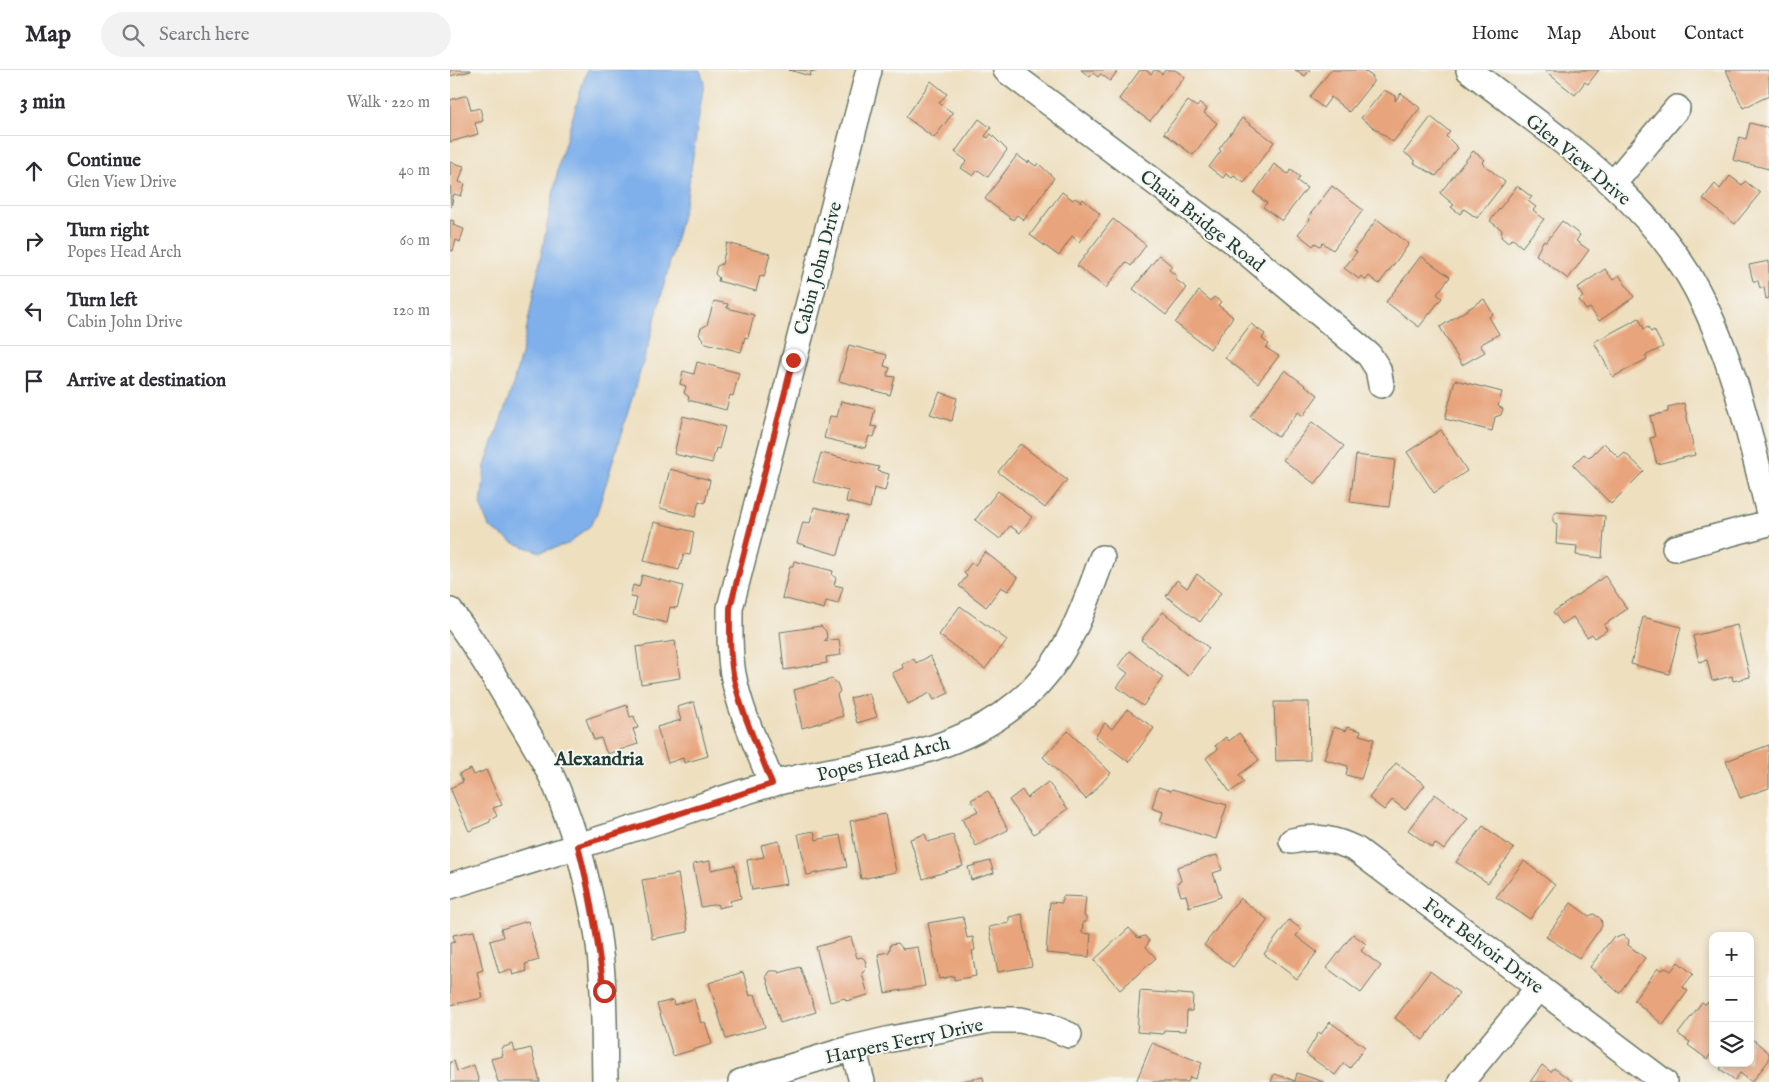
<!DOCTYPE html>
<html lang="en">
<head>
<meta charset="utf-8">
<style>
	:root { --surface:#fff; --page:#f2f2f3; --text:#2b2b33; --muted:#7c7c81; --line:#e1e1e2 }
	body { margin:0; font-family:"IM FELL English",serif; background:var(--page); color:var(--text) }
	.controls { position:absolute; right:15px; bottom:15px; display:grid; overflow:hidden; border-radius:10px; box-shadow:0 2px 8px #0003 }
	.controls button { width:45px; height:45px; display:grid; place-items:center; padding:0; border:0; border-bottom:1px solid var(--line); background:var(--surface); color:var(--text); font:25px sans-serif }
	.stop { position:absolute; width:15px; height:15px; margin:-11px; border:4px solid #c8321e; border-radius:50%; background:#fff }
	.stop.end { background:#c8321e; border-color:#fff; box-shadow:0 1px 5px #0008 }
	.list { margin:0; padding:0; list-style:none }
	h2 { display:flex; justify-content:space-between; align-items:center; height:65px; margin:0; padding:0 20px; font-size:21px }
	h2 small { font-size:16px; font-weight:400; color:var(--muted) }
	.list li { display:grid; grid-template-columns:32px 1fr auto; gap:15px; align-items:center; box-sizing:border-box; height:70px; padding:0 20px; border-top:1px solid var(--line) }
	.list b { display:block; font-size:19px; white-space:nowrap }
	.list p { margin:0; font-size:16px; white-space:nowrap; color:var(--muted) }
	.list em { font-size:16px; font-style:normal; color:var(--muted) }
	.icon { flex:none; width:28px; height:28px; fill:none; stroke:currentColor; stroke-width:2; stroke-linecap:round; stroke-linejoin:round }
	.map { position:relative; flex:none; width:1319px; height:1012px; overflow:hidden }
	header { display:flex; align-items:center; gap:30px; box-sizing:border-box; height:70px; padding:0 25px; background:var(--surface); border-bottom:1px solid var(--line) }
	header strong { font-size:24px }
	nav { display:flex; gap:28px; margin-inline-start:auto; font-size:18px }
	.search { width:350px; height:45px; background:var(--page); display:flex; align-items:center; gap:12px; box-sizing:border-box; padding:0 18px; border-radius:28px; color:var(--muted); font-size:19px }
	main { display:flex }
	aside { flex:1; background:var(--surface) }
	.map>svg:first-child { display:block }
</style>
</head>
<body>
<header>
<strong>Map</strong>
<div class="search"><svg class="icon" aria-label="search" viewBox="0 0 24 24"><circle cx="10" cy="10" r="6"/><path d="M15 15l6 6"/></svg>Search here</div>
<nav><a>Home</a><a>Map</a><a>About</a><a>Contact</a></nav>
</header>
<main>
<aside>
<h2>3 min<small>Walk · 220 m</small></h2>
<ul class="list">
<li><svg class="icon" aria-label="ahead" viewBox="0 0 24 24"><path d="M12 20V5M6 11l6-6 6 6"/></svg><div><b>Continue</b><p>Glen View Drive</p></div><em>40 m</em></li>
<li><svg class="icon" aria-label="right" viewBox="0 0 24 24"><path d="M7 20v-9h11M14 6l5 5-5 5"/></svg><div><b>Turn right</b><p>Popes Head Arch</p></div><em>60 m</em></li>
<li><svg class="icon" aria-label="left" viewBox="0 0 24 24"><path d="M17 20v-9H6M10 6l-5 5 5 5"/></svg><div><b>Turn left</b><p>Cabin John Drive</p></div><em>120 m</em></li>
<li><svg class="icon" aria-label="arrive" viewBox="0 0 24 24"><path d="M6 21V4h12l-3 4 3 4H6"/></svg><div><b>Arrive at destination</b></div></li>
</ul>
</aside>
<div class="map">
<svg width="1319" height="1012" viewBox="0 0 1319 1012">
	<rect width="100%" height="100%" fill="#f6f6f2"/>
	<filter id="ink" filterUnits="userSpaceOnUse"><feTurbulence type="fractalNoise" baseFrequency=".02" numOctaves="2"/><feDisplacementMap in="SourceGraphic" scale="10" xChannelSelector="R" yChannelSelector="G"/><feConvolveMatrix kernelMatrix="1 2 1 2 8 2 1 2 1" color-interpolation-filters="sRGB"/></filter>
	<filter id="wash" filterUnits="userSpaceOnUse"><feTurbulence type="fractalNoise" baseFrequency=".0096" numOctaves="4" result="noise"/><feDisplacementMap in="SourceGraphic" scale="20" xChannelSelector="R" yChannelSelector="G"/><feGaussianBlur stdDeviation="1.12" result="paint"/><feColorMatrix in="noise" values="0 0 0 0 0 0 0 0 0 0 0 0 0 0 0 0 0 1.4 0 .05"/><feComposite in="paint" operator="in"/></filter>
	<g filter="url(#wash)">
		<rect width="100%" height="100%" fill="#eedfbf"/>
		<path fill="#80b0eb" stroke="#507690" d="M137,0h113l4,13 -17,113 -38,147 -52,170 -7,13 -22,18 -28,8 -26,-9 -25,-16 -8,-20 4,-41 27,-78 11,-41 37,-188z"/>
		<g id="blocks">
			<path fill="#e8a47b" d="M0,0h21v1l-21,5z
				M339,0h27v2l-5,-1 -1,5z
				M631,0h37l-8,11 -9,-7 -3,3 -5,-4 -3,4z
				M690,0h6l5,4 3,-4h3l5,4 3,-4h10l10,7 -35,44 -31,-22z
				M845,0h15l-5,6z
				M881,0h32l10,7v5l-24,30 -18,-15 -8,11 -13,-11z
				M1094,0h55l-11,14 -3,-2 -10,13z
				M1276,0h43v26l-26,12z
				M481,11l16,13 -8,9 14,10 -19,25 -28,-21z
				M934,20l11,6v5l6,-8 19,15 -27,34 -32,-24z
				M17,25l4,15 9,-2 3,13 -8,2 3,11 -28,8v-42z
				M738,31l9,6 3,-4 7,6 -3,4 13,10 -24,32 -29,-22z
				M981,47l19,15 -4,4 12,12 -22,28 -22,-13 1,-2 -11,-9z
				M792,48l32,24 -30,41 -10,-7 -2,2 -6,-4 -3,4 -14,-11 12,-16 -2,-2z
				M529,49l12,9 -6,8 3,2 3,-4 16,16 -19,27 -10,-7 -5,6 -12,-8 6,-7 -12,-9z
				M1300,53l19,5v41l-36,-9 6,-23 7,2z
				M1023,81l12,9 -3,3 23,19 -28,36 -13,-9 -4,5 -9,-7 3,-2 -14,-12z
				M567,85l11,8 1,-2 7,5 2,-3 16,15 -30,42 -7,-5 -4,5 -28,-21z
				M0,92l14,4 -5,16 6,2 -4,12 -7,-2 -3,13z
				M824,94l14,10 3,-4 9,7 -3,4 10,7 -25,33 -19,-14 4,-4 -13,-10z
				M1280,106l12,9 3,-4 15,12 -25,31 -32,-25 12,-15 5,5z
				M882,116l31,24 -30,40 -10,-7 -3,3 -5,-3 -2,3 -15,-12 12,-15 -2,-2z
				M1067,116l15,11 -4,4 8,6 -3,3 11,9 -22,28 -9,-8 -6,3 -6,-5 1,-7 -12,-9z
				M612,122l11,8 2,-2 6,4 2,-3 17,15 -21,28 -7,-6 -13,20 -29,-21z
				M663,149l33,26 -15,21 -5,-4 -20,26 -29,-22z
				M927,149l32,25 -30,40 -10,-8 -3,4 -5,-4 -2,3 -15,-11 13,-16 -3,-2z
				M0,150l4,1 -1,4 11,4 -4,13 -4,-2 -3,11 -3,-1z
				M1112,151l18,14 -4,6 13,9 -21,29 -32,-24 7,-14 3,1z
				M277,173l43,11 -6,23 -4,-1 -4,15 -38,-10 1,-3 -4,-4 2,-8 5,-2z
				M709,185l13,11 -3,4 8,6 -2,3 12,9 -21,27 -33,-26z
				M971,186l29,21 -13,17 5,4 -23,29 -33,-25z
				M1319,191v37l-3,1 -2,-12 -4,1 -2,-7h-5l-4,-16z
				M1155,199l8,11 6,-5 15,22 -35,24 -9,-13 -4,2 -7,-10 4,-3 -6,-9z
				M749,221l12,10 3,-4 7,5 -3,3 15,12 -23,32 -35,-26z
				M1034,229l9,15 -4,3 10,17 -19,11 5,7 -23,13 -22,-38z
				M264,231l14,3 -1,4 27,7 -6,23 -3,-1 -4,15 -39,-10 1,-3 -4,-4 2,-7 6,-3z
				M1189,248l5,11 4,-2 3,5 3,-2 9,17 -18,9 2,3 -34,18 -19,-35z
				M801,254l14,10 -3,5 7,5 -3,4 13,8 -21,27 -33,-25z
				M399,275l38,10 -3,11 6,2 -3,8 8,1 -5,18 -51,-14z
				M247,292l42,11 -6,23 -3,-1 -4,15 -38,-10 1,-3 -5,-4 2,-7 -6,-2 3,-13 11,3z
				M835,300l33,25 -15,21 -5,-4 -20,25 -28,-21z
				M1005,310l47,12 -4,14 5,3 -2,6 -6,2 -3,14 -47,-12z
				M490,322l17,6 -5,23 -22,-7z
				M391,331l34,8 -4,17 6,1 -3,10 -5,-1 -4,12 -41,-10 6,-22 7,1z
				M1234,333l11,52 -38,9 -7,-26 5,-1 -5,-21 18,-4v-5z
				M233,346l42,11 -6,22 -3,-1 -4,15 -38,-9z
				M862,352l32,24 -29,38 -32,-24z
				M991,360l26,41 -33,22 -27,-41z
				M1154,373l15,15 6,-5 19,18 -33,33 -38,-39 11,-11 5,4z
				M570,374l47,36 -22,28 -47,-36z
				M371,383l58,14 -1,4 11,3 -4,17 -11,-3 -4,20 -24,-6 2,-11 -35,-9z
				M906,385l39,5 -6,47 -39,-5z
				M220,399l40,11 -5,23 -6,-2 -4,16 -35,-9z
				M548,421l34,26 -12,16 -10,-7 -10,13 -25,-19z
				M364,437l35,8 -11,40 -41,-12 6,-21 7,1z
				M1107,442l48,4 -3,42 -26,-3 1,-9 -21,-2 1,-19 -4,-4v-6z
				M204,452l40,10 -4,23 -6,-1 -5,16 -35,-9z
				M535,482l33,26 -10,13 -7,-4 -15,20 -27,-21 8,-10 -3,-3 7,-10 4,2z
				M344,491l39,10 -1,4 4,3 -2,7 9,2 -5,17 -12,-3 -2,8 -42,-11 8,-32h3z
				M747,504l24,19 -21,29 -34,-26 11,-16 10,8z
				M192,505l41,11 -6,22 -7,-1 -3,16 -34,-8 4,-17 -7,-1 3,-12 6,2z
				M1155,506l22,33 -23,16 3,5 -12,8 -3,-4 -5,3 -14,-20 -11,7 -9,-12z
				M510,536l47,34 -22,29 -46,-34z
				M713,542l46,36 -21,28 -47,-36z
				M1193,547l38,10 -12,47 -38,-10z
				M1287,555l13,52 -17,4 -1,-5 -20,5 -5,-21 -8,2 -6,-26z
				M371,556l5,5 1,7 -3,3 15,-2 2,16 -15,2 1,6 -43,7 -4,-38z
				M225,571l5,37 -39,6 -5,-37z
				M679,581l34,26 -20,29 -26,-19 11,-14 -10,-7z
				M480,586l19,37 -15,7 -4,-7 -22,11 -16,-31 11,-5 -1,-4 12,-5 2,4z
				M382,609l5,4 3,8 -3,4 6,21 -41,12 -8,-38z
				M419,623l8,24 -20,6 -7,-25z
				M244,632l14,54 -24,7 -1,-5 -15,5 -11,-36 24,-7 -4,-13z
				M824,632h35l1,58 -34,1z
				M177,635l3,12 4,-1 4,12 -5,1 5,15 -31,10 -6,-16 -7,2 -8,-21z
				M677,639l27,19 -25,34 -34,-25 10,-14 7,6z
				M884,657l12,4 1,-4 14,4 -2,4 15,4 -13,40 -15,-4 2,-9 -24,-7z
				M618,661l43,42 -25,26 -43,-42z
				M789,663l20,27 -20,15 5,7 -14,10 -24,-34 12,-9 -3,-3 11,-9 3,4z
				M1319,675v43l-29,10 -14,-37z
				M946,693l29,22 -20,25 -13,-10 -8,10 -15,-12z
				M21,699l3,6 12,-5 16,35 -9,3 4,8 -7,4v2l-21,9 -19,-43 13,-6 -4,-8z
				M598,712l20,27 -34,25 -25,-34 13,-10 5,8z
				M708,717l13,4 1,-2 55,16 -11,34 -56,-17 3,-10 -11,-4z
				M538,721l20,39 -32,16 -14,-27 16,-8 -7,-11z
				M985,724l33,24 -24,32 -9,-7 -3,5 -24,-18z
				M435,744l11,58 -35,7 -11,-58z
				M1033,756l31,23 -26,34 -32,-21z
				M364,761l2,9 24,-5 7,32 -40,8 -9,-41z
				M475,764l3,8 25,-7 10,31 -40,13 -13,-40z
				M329,771l8,43 -35,6 -5,-30 17,-3 -3,-12z
				M767,785l5,15 -9,3 8,24 -32,10 -3,-12 -5,1 -4,-13 4,-2 -4,-14z
				M260,791l1,9 24,-5 6,33 -11,3 1,4 -13,3v-4l-17,3 -8,-43z
				M540,791l4,12 -23,7 -3,-13z
				M1074,791l31,24 -25,34 -34,-22z
				M228,804l10,58 -36,7 -10,-59z
				M613,826l23,1 -2,19 2,1v5h-3l-1,11 9,1 -2,23 -43,-4 4,-51 12,1z
				M790,828l28,22 -35,47 -29,-22z
				M1121,833l18,13 5,-2 7,5 1,7 -23,32 -33,-21z
				M572,844l10,52 -34,6 -9,-45 20,-4v-6z
				M513,847l4,21 6,-1 2,13 -3,1 4,25 -22,4v-4l-15,3 -11,-56z
				M839,850l12,9 -5,7 21,16 -20,27 -33,-25z
				M78,851l11,39 -14,4 2,7 -14,4 -2,-6 -12,4 -9,-32 13,-4 -2,-8z
				M679,858l9,10 7,-2 4,5 -3,6 10,11 -36,32 -26,-30z
				M24,861l9,39 -6,2 6,26 -33,7v-62l5,-1 -2,-7z
				M903,864l13,10 -5,7 20,15 -20,27 -34,-25z
				M1173,865l6,5 -1,5 17,13 -26,35 -29,-26 24,-31 2,2z
				M401,867l6,21 5,-1 3,3 2,8 -5,5 6,22 -22,6 -1,-3 -15,4 -14,-55z
				M448,873l5,6 15,-2 7,39 -40,7 -7,-39 11,-2 2,-8z
				M1228,892l15,12 -10,13 5,4 -25,34 -29,-25 24,-32 3,2 5,-2 5,3z
				M350,897l16,45 -36,11 -14,-47 3,-5h9l1,2z
				M980,901l29,22 -36,47 -28,-22z
				M293,902l7,24 5,-2 10,33 -39,12 -17,-56z
				M690,921l53,4 -1,16h-5l-1,20 -22,-1 -1,4 -26,-2z
				M244,929l7,24 4,-1 7,22 -39,12 -16,-52 16,-4 1,5z
				M1260,931l3,3v47l-6,8 -19,-14 2,-3 -12,-8 24,-32 3,2z
				M880,952l35,25 -15,21 -6,-5 -9,12 -29,-21 13,-22 2,2z
				M1300,969l5,2 14,12v7l-17,22 -12,-9 -5,7 -15,-11 4,-6h26z
				M702,973l50,20 -7,16 -5,-2 -2,5h-52z
				M63,974l2,8 16,-4 9,34h-42l-7,-23 12,-3 -2,-8z
				M4,991l3,10 17,-6 5,17h-29v-20z
				M1092,995l9,7 3,-4 19,14h-43z
				M847,1003l27,9h-53l3,-8 21,7z
				M533,1007l1,5h-24v-1z"/>
		</g>
	</g>
	<g filter="url(#ink)">
		<use href="#blocks" fill-opacity="0" stroke="#677665" stroke-width="1"/>
		<g fill="none" stroke-linecap="round" stroke-linejoin="round">
			<g stroke="#677665" stroke-width="28">
				<path id="street" d="M556,0l227,171 136,114 9,14 3,16
					M1019,0c82,64 178,125 228,220 37,70 53,147 72,223
					M1163,114l64,-76
					M1225,478l94,-25
					M0,541c22,28 40,58 58,89 18,31 39,62 52,96 17,44 29,89 37,135 8,50 7,101 8,151
					M322,714c-14,-36 -32,-72 -39,-110 -4,-22 -3,-44 -3,-66l139,-538
					M842,771c24,-6 43,-2 65,9l307,232
					M0,816c70,-22 140,-44 211,-66 36,-12 72,-26 110,-36 85,-22 172,-22 244,-79 49,-38 67,-91 87,-147
					M403,978l9,34
					M291,1012l112,-34 38,-9 100,-19h29l28,6 21,9
					M1011,1012l78,-95"/>
			</g>
			<use href="#street" stroke="#fff" stroke-width="25"/>
		</g>
	</g>
	<g fill="none" stroke-linecap="round" stroke-linejoin="round" filter="url(#ink)">
		<path stroke="#c8321e" stroke-width="6" d="M154,921c-6,-49 -13,-97 -26,-145l194,-62c-13,-35 -32,-73 -39,-110 -4,-22 -3,-44 -3,-66l63,-248"/>
	</g>
	<g text-anchor="middle" stroke-width="4" stroke-linejoin="round" paint-order="stroke">
		<g font-size="19" fill="#1f3d34" stroke="#f6f6f2">
			<text transform="translate(1129 89) rotate(40)" y="7">Glen View Drive</text>
			<text transform="translate(753 150) rotate(38)" y="7">Chain Bridge Road</text>
			<text transform="translate(367 198) rotate(-75)" y="7">Cabin John Drive</text>
			<text transform="translate(433 688) rotate(-14)" y="7">Popes Head Arch</text>
			<text transform="translate(1034 875) rotate(37)" y="7">Fort Belvoir Drive</text>
			<text transform="translate(454 970) rotate(-12)" y="7">Harpers Ferry Drive</text>
		</g>
		<g font-size="20" font-weight="bold" fill="#1f3d34" stroke="#f6f6f2">
			<text x="149" y="695">Alexandria</text>
		</g>
	</g>
</svg>
<div class="controls">
<button>+</button>
<button>−</button>
<button><svg class="icon" aria-label="layers" viewBox="0 0 24 24"><path d="M12 4l9 5-9 5-9-5zM3 14l9 5 9-5"/></svg></button>
</div>
<div class="stop" style="left:154px;top:921px"></div>
<div class="stop end" style="left:343px;top:290px"></div>
</div>
</main>
</body>
</html>
